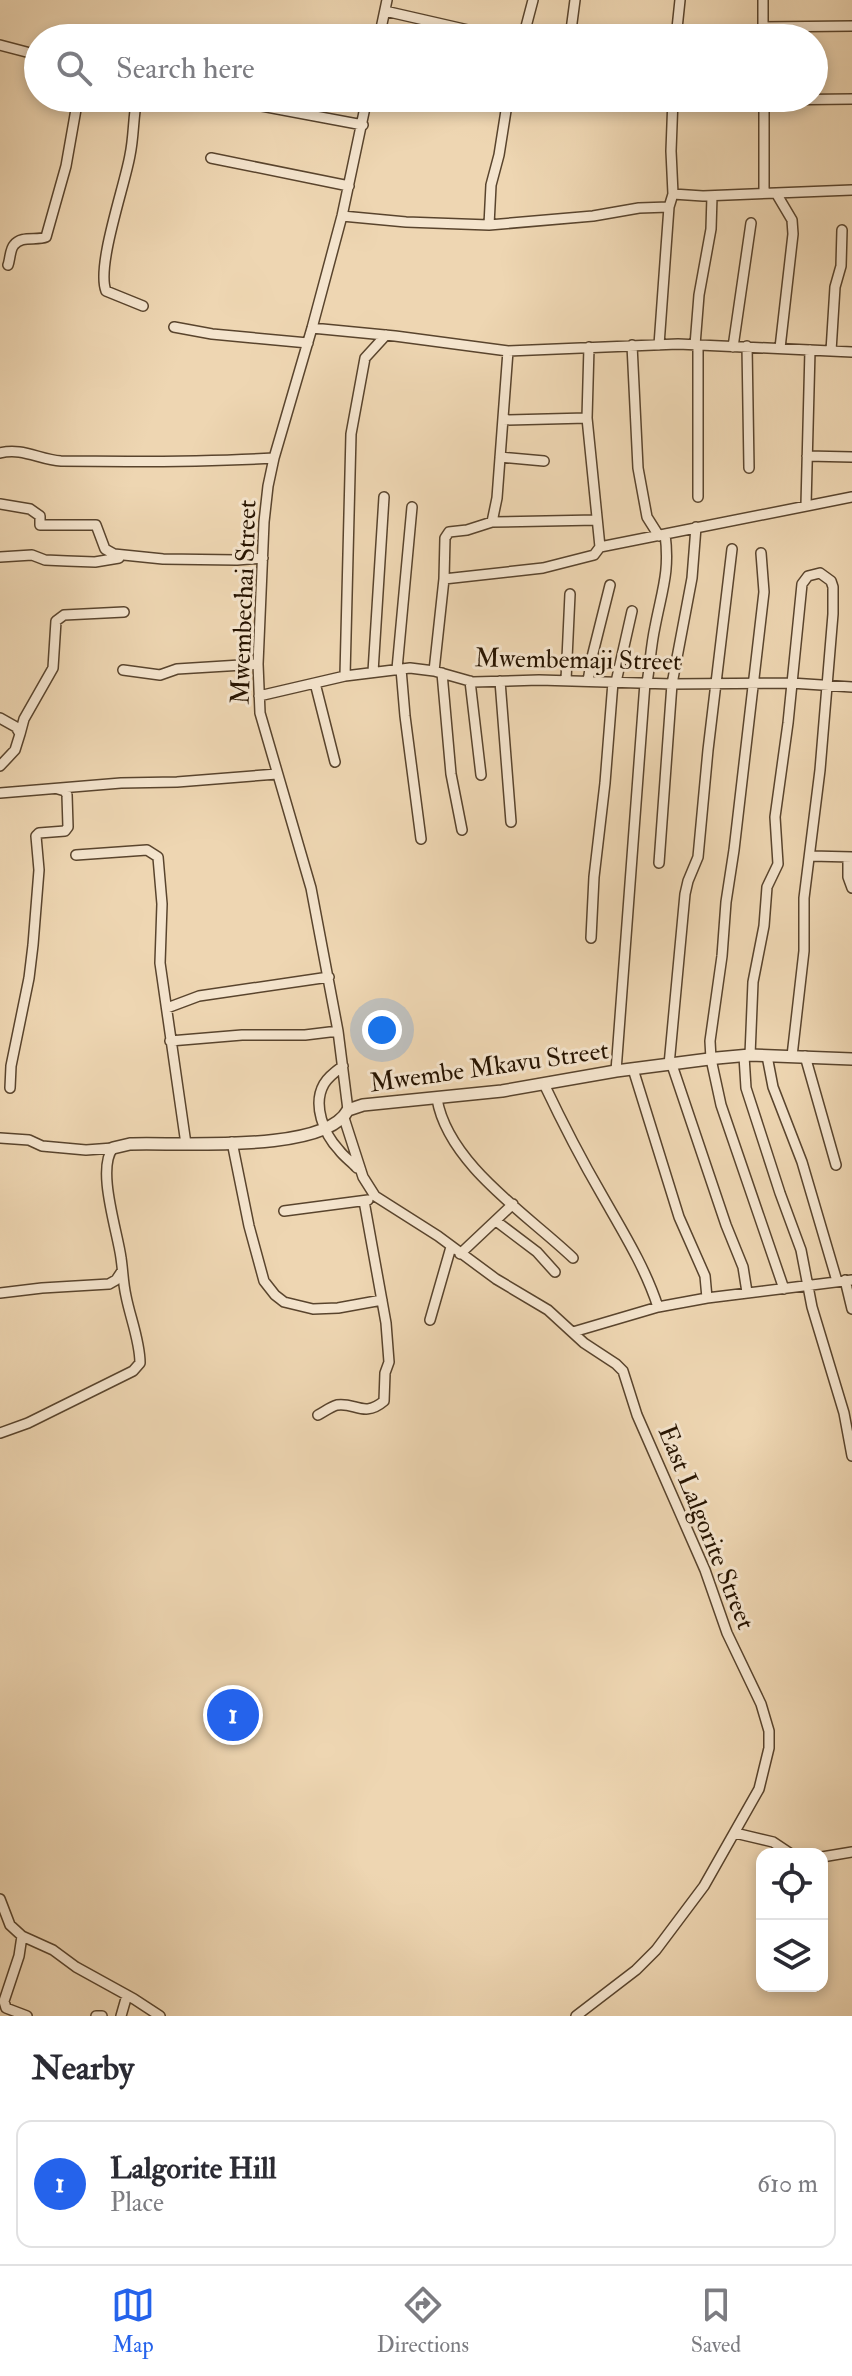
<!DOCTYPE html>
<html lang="en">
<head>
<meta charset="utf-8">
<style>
	:root { --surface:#fff; --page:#f7f7f7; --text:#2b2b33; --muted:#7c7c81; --line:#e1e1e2; --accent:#2563eb }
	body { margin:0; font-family:"IM FELL Double Pica",serif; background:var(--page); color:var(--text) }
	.controls { position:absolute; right:24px; bottom:24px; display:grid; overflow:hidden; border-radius:16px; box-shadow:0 4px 12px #0003 }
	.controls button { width:72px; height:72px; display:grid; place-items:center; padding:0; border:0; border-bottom:2px solid var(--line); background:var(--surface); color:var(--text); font:40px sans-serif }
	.you { position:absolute; left:382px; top:1030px; width:28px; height:28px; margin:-20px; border:6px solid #fff; border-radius:50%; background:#1a73e8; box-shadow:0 0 0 12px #1a73e833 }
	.badge { display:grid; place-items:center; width:52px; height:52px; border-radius:50%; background:var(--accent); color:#fff; font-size:26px; font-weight:700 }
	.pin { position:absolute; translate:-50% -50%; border:4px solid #fff; box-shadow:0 2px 8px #0006 }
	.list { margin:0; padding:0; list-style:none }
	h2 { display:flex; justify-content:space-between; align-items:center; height:104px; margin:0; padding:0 32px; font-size:34px }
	h2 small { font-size:26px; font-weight:400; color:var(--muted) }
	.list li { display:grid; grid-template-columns:52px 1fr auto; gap:24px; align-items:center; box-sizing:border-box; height:128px; margin:0 16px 16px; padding:0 16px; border:2px solid var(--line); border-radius:16px }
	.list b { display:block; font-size:30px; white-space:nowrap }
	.list p { margin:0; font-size:26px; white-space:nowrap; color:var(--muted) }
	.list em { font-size:26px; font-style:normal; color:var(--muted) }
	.icon { flex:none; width:44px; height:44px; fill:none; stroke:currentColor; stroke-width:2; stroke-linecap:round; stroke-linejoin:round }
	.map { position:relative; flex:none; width:852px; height:2016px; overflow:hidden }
	.search { position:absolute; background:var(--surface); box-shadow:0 4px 12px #0003; left:24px; right:24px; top:24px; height:88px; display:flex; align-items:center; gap:20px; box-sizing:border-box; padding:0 28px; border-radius:44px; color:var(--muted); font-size:30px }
	.sheet { height:248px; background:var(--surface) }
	nav { display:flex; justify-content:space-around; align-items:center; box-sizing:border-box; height:112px; border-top:2px solid var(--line); background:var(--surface); font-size:22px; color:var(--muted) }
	nav a { display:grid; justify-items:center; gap:4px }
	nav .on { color:var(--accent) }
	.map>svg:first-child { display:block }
</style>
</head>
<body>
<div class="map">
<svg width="852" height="2016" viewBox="0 0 852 2016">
	<rect width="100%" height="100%" fill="#eed6b2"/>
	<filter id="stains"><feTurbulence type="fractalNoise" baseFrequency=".0025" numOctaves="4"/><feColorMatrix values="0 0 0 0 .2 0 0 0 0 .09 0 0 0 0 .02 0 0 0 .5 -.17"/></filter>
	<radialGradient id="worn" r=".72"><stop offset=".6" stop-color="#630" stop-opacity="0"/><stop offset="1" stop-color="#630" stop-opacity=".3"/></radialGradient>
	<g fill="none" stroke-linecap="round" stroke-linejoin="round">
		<g stroke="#59442d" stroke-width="12">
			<path id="minor" d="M763,0v38
				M385,11l118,27
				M763,27l89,-1
				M379,38l8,-38
				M523,38l10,-38
				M570,38l5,-38
				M676,38l4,-38
				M0,45l38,10
				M137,98c-4,19 -3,38 -7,57 -5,30 -34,111 -24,136l37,15
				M219,98l144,27
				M764,98v95
				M764,100l88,-1
				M211,158l138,28
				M673,194l30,2 73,-3
				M342,216l64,6 83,3 104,-9 46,-8 30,-1
				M489,225l2,-40 8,-30 9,-57
				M8,265c2,-5 2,-16 6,-20 7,-10 23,-4 32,-8l20,-71 12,-68
				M174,327l38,7 96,9
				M312,328l83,8 113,15 170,-7 174,8
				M632,345l6,123 9,49 12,19
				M659,345l10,-138 4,-13 -2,-43 2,-53
				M695,345l4,-50 12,-66 1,-33
				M698,345v152
				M747,346l2,122
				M733,347l18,-124
				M780,348l13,-114 -1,-14 -16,-27 76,-3
				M831,351l4,-64 6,-21 1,-36
				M503,420l84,-2
				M0,453c22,-6 40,7 61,8 71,1 142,1 213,-3
				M807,456l45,1
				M500,457l44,4
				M0,504l30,5 10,7v9h56l9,24 9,5 49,5 74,1 26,-2
				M806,505l4,-155
				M492,522l5,-24 11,-147
				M600,547l252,-50
				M761,553l3,39 -30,258 -8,52 -4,54 -12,85 1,18 10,46 63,184
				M0,557l32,-2 13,5 22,1 28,1 24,-4
				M444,579l99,-11 51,-13 6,-8 -13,-129 2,-71
				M397,669l15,-162
				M401,669l4,47 16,123
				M123,670l37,5 17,-6 81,-5
				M434,671l10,-92 1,-41 4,-6 18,-2 25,-8 105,-2
				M373,672l11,-175
				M442,673l9,101 11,56
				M345,676l6,-242 14,-76 21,-23
				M566,680l4,-86
				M470,681l11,94
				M500,681l11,141
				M588,681l4,-24 18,-72
				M616,682l16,-71
				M315,683l20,79
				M647,683c3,-18 4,-38 8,-56 7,-37 15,-55 10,-93
				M259,696l86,-20 65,-8 24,3 39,11 66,-2 133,4 119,-1 61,4
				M0,718l16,9 4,7 -5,16 -15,16
				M20,734l4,-15 29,-51 3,-47 8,-6 60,-3
				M0,793l121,-10 56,-1 100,-8
				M76,855l71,-5 11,7 4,47 -2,59 26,181
				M811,856l41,1
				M848,857v20l4,11
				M659,863l13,-179 20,-106 4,-51
				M591,938l3,-61 11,-94 8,-101
				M167,1008l32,-12 130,-19
				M170,1041l72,-6h63l33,-4
				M750,1055l3,-73 11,-56 3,-39 11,-23 -3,-47 13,-94 14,-139 6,-8 12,-3 11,8 2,6v27l-13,156 -16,128v53l-12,105
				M744,1056l2,32 34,105 21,57 11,57 32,106 8,43
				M767,1056l6,31 29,75 35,119
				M805,1056l31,109
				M669,1065l16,-171 3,-13 10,-24 10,-107 24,-201
				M672,1065l54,160 17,42 4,25
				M343,1066c-7,5 -15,11 -19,18 -12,21 0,50 15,66 5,7 13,12 18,18
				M633,1069l46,148 26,59 2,22
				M616,1071l29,-388
				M544,1084c18,38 37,75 58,111 21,37 43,72 56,112
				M10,1088l1,-22 18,-88 4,-33 6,-75 -3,-34 3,-3 26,-2 3,-4 -1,-32 -2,-4 -7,-2
				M437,1099c11,65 91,116 136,159
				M348,1110l-10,-79 -27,-143 -51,-175 -2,-49 6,-142 4,-36 6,-28 38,-130 30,-112 25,-118
				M344,1118l19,59 12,19 63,40 58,43 52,31 36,33 32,21 7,7 14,44 68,155 22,63 34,71 8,27v17l-10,41 -55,97 -48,64 -20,20 -60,46
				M0,1138l29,2 13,6 44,4 27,-2
				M232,1142l17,84 15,55 11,14 9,7 29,7 25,-1 44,-8
				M284,1211l84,-11
				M496,1221l41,31 18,20
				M460,1254l53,-50
				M845,1280l7,29
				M0,1293l42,-5 67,-4 7,-4 6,-9
				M430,1320l21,-73
				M573,1332l85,-25 49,-9 145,-18
				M318,1415c6,-3 12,-8 19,-10 18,-3 27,13 47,-4l1,-28 4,-11 -3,-39 -22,-122
				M0,1433l28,-10 105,-52 7,-8c0,-22 -10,-46 -14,-67 -3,-13 -3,-25 -5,-38 -3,-25 -25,-89 -8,-110
				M735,1833l38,9 18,12
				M822,1857l30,-5
				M0,1899l10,26 12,11 31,14 23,17 58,32 26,17
				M22,1936l-3,20 -15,45 2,7 21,8
				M96,2016h6
				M121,2016l6,-21"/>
		</g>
		<g stroke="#59442d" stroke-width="14">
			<path id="tertiary" d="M113,1148l17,-4c47,-2 195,10 218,-34l15,-5 139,-14 114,-20 101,-13 33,-3 102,4"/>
		</g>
		<use href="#minor" stroke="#f4e4cd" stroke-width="9"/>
		<use href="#tertiary" stroke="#f4e4cd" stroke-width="11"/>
	</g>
	<g text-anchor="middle" stroke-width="6" stroke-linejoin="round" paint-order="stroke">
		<g font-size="26" fill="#271401" stroke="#f4e4cd">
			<text transform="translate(243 602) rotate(-88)" y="9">Mwembechai Street</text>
			<text transform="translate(578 659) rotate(1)" y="9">Mwembemaji Street</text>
			<text transform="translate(489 1066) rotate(-8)" y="9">Mwembe Mkavu Street</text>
			<text transform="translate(707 1527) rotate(68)" y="9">East Lalgorite Street</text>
		</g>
	</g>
	<rect width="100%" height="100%" filter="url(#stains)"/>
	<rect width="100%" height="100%" fill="url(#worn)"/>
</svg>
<div class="controls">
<button><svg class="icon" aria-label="locate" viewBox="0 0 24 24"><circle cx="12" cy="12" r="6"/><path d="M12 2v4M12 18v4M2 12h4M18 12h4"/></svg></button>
<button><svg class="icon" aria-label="layers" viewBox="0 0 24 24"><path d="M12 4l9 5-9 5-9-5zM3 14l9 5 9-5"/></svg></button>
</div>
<div class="you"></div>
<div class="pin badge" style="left:233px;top:1715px">1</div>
<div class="search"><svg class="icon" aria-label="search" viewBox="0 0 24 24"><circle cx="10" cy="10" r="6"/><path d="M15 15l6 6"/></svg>Search here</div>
</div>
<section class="sheet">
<h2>Nearby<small></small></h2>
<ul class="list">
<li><span class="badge">1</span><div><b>Lalgorite Hill</b><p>Place</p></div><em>610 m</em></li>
</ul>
</section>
<nav>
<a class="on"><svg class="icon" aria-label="map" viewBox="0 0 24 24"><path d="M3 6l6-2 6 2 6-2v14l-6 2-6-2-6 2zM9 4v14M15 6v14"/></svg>Map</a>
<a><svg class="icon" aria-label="directions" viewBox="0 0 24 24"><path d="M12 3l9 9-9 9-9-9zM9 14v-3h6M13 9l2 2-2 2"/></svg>Directions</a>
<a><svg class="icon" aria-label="saved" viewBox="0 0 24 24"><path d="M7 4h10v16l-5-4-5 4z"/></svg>Saved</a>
</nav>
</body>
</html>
